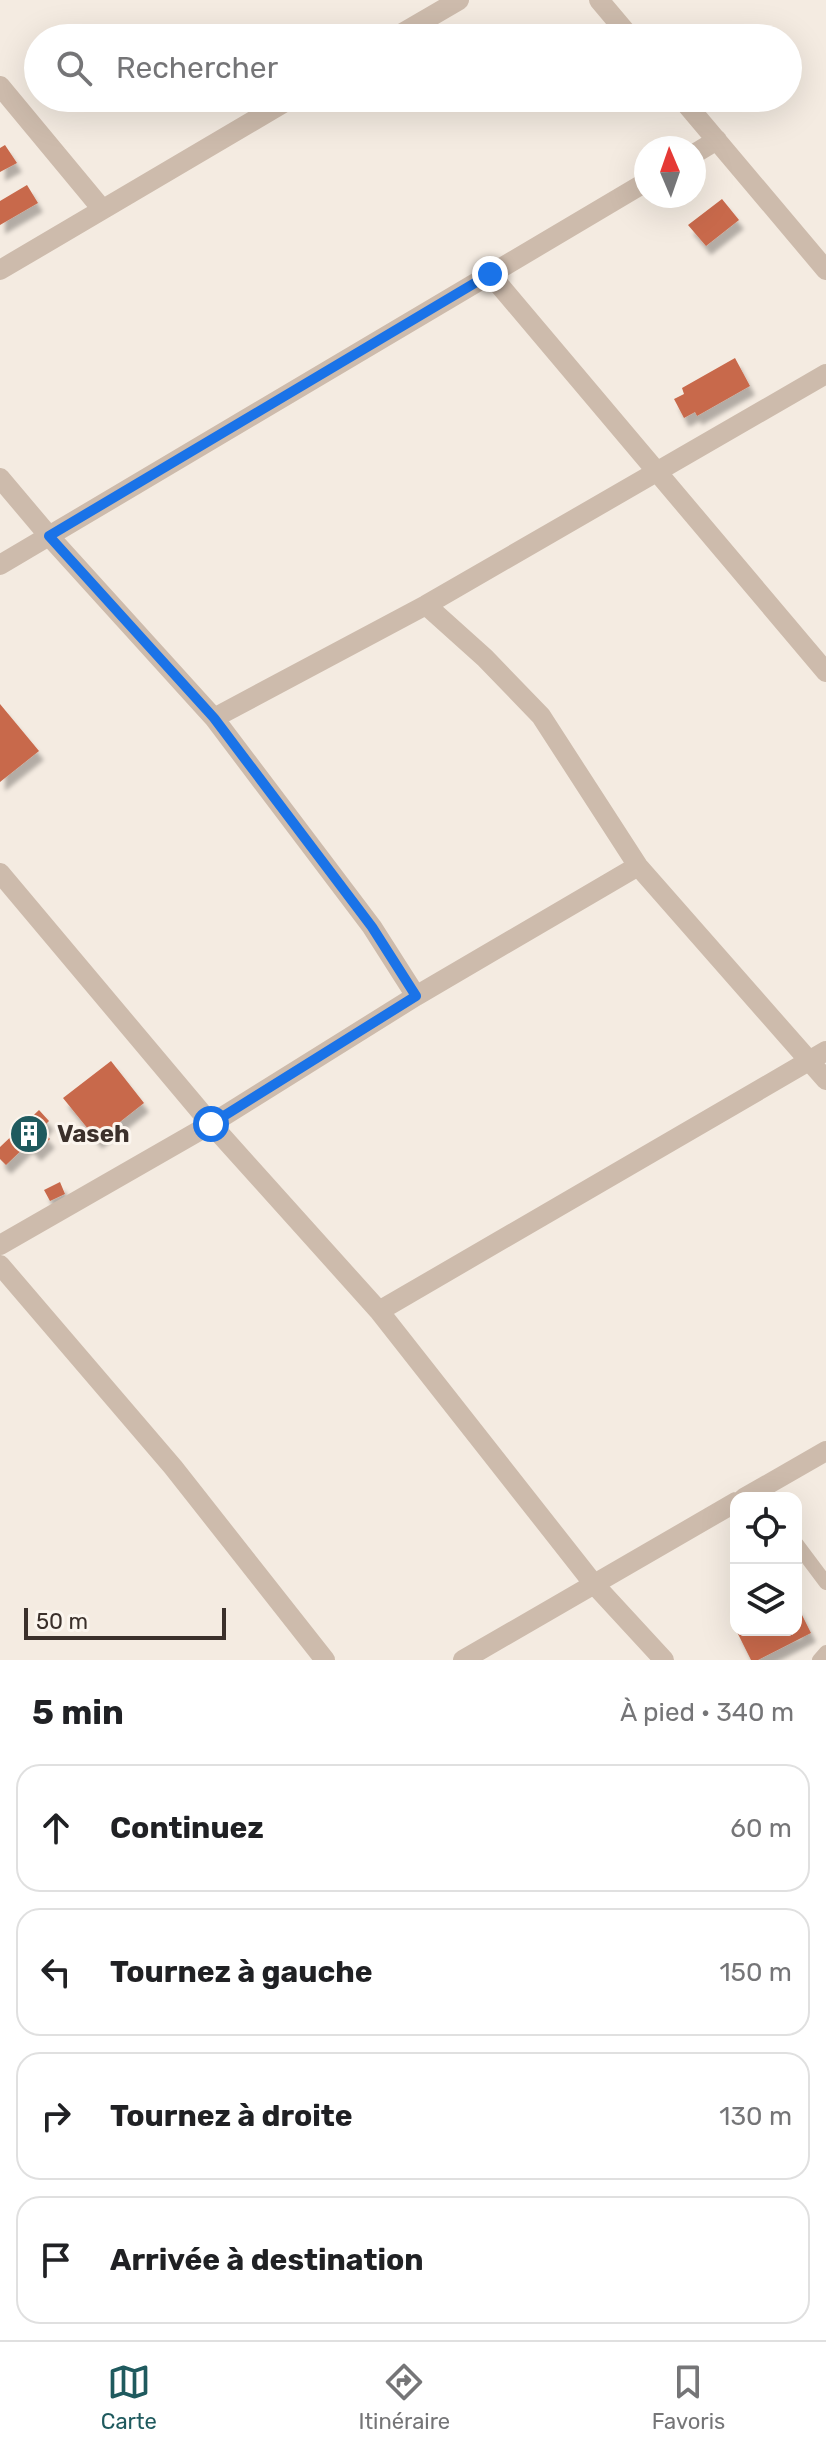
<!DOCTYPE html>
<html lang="fr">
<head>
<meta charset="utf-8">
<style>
	:root { --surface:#fff; --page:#f6f6f6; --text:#202124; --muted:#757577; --line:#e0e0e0; --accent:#1f5a5e }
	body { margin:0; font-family:Rubik,sans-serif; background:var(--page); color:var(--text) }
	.controls { position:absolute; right:24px; bottom:24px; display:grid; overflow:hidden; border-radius:16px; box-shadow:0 8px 32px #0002 }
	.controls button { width:72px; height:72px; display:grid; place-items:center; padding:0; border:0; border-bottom:2px solid var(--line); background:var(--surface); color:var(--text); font:40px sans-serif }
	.compass { position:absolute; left:634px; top:136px; width:72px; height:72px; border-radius:50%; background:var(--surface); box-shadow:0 8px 32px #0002; rotate:358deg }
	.scale { position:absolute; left:24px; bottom:20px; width:202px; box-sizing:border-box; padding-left:8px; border:4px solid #3b302b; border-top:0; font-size:22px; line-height:28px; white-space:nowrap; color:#3b302b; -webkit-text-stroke:6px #fbf5ee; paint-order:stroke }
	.stop { position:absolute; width:24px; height:24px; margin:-18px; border:6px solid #1a73e8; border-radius:50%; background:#fff }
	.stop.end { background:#1a73e8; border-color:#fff; box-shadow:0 2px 8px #0008 }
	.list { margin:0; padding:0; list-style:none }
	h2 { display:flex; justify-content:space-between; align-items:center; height:104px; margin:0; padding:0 32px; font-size:34px }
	h2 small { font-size:26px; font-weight:400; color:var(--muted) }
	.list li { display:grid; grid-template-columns:52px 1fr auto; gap:24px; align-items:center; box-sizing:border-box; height:128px; margin:0 16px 16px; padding:0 16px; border:2px solid var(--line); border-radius:24px }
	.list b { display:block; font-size:30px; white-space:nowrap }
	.list em { font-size:26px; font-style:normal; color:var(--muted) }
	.icon { flex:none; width:44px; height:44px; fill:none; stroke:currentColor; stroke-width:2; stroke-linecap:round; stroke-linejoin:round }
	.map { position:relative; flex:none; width:826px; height:1660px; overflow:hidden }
	.search { position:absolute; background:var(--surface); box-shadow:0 8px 32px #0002; left:24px; right:24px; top:24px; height:88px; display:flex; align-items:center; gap:20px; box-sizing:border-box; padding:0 28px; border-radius:44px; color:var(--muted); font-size:30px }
	.sheet { height:680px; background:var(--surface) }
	nav { display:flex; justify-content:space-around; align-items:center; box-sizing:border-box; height:112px; border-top:2px solid var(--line); background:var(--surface); font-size:22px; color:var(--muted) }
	nav a { display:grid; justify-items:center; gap:4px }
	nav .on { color:var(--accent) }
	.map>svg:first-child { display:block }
</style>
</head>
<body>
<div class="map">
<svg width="826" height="1660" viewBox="0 0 826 1660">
	<defs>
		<filter id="shadow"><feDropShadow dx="5" dy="9" stdDeviation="2" flood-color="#0004"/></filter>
	</defs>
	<rect width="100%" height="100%" fill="#f4ebe1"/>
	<path fill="#c8694b" filter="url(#shadow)" d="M5,145l12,18 -17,9v-24z
		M27,185l11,18 -38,22v-24z
		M722,199l17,21 -33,26 -18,-21z
		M735,358l15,28 -53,30 -2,-4 -11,6 -10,-19 10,-5 -2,-6z
		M0,704l39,47 -39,31z
		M111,1061l33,42 -47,37 -34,-42z
		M39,1110l10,11 -8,8 9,10 -14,13 -8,-8 -22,21 -6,-6v-12z
		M60,1182l5,12 -15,7 -6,-11z
		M796,1603l15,30 -53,27h-7l-15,-30h60z"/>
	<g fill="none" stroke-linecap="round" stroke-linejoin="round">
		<path stroke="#cdbbac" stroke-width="14" d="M796,1543l30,40
			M819,1660l7,-8"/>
		<path stroke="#cdbbac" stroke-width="20" d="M599,0l32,38
			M394,38l65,-38
			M0,86l102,123
			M681,98l145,172
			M694,154l23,-14
			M0,270l292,-172
			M490,274l336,398
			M0,478l49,58 165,182 158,209 44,69
			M0,565l646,-383
			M426,605l59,53 56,58 97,150 188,214
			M214,718l212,-113 400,-231
			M0,873l211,251 168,187 214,272 71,77
			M0,1245l211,-121 205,-128 222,-130
			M0,1265l173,202 152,193
			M379,1311l447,-260
			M744,1498l82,-47
			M463,1660l273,-158"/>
	</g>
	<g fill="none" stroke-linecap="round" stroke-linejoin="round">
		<path stroke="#1a73e8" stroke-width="10" d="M211,1124l205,-128 -44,-69 -158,-209 -165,-182 441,-262"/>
	</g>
	<defs>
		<g id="building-disc" transform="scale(2)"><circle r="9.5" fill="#1f5a5e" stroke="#fbf5ee"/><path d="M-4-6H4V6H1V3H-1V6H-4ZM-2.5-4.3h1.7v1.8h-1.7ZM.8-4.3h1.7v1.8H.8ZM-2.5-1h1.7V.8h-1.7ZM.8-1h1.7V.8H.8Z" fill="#fff"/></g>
	</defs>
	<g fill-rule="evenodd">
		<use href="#building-disc" x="29" y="1134"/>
	</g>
	<g text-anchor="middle" stroke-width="6" stroke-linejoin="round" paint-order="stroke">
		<g font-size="24" font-weight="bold" fill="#3b302b" stroke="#fbf5ee" text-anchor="start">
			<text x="57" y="1142">Vaseh</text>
		</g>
	</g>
</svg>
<div class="controls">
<button><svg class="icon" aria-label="locate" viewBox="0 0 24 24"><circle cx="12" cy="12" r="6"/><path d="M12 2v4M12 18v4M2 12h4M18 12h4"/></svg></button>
<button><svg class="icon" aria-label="layers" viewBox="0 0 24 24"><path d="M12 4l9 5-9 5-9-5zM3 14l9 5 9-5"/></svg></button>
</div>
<svg class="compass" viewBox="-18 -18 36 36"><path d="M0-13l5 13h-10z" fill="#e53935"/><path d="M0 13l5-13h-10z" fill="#757577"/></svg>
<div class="scale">50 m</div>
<div class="stop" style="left:211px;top:1124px"></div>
<div class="stop end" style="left:490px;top:274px"></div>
<div class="search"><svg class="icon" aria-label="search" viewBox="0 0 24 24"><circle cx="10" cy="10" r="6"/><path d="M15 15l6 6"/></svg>Rechercher</div>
</div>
<section class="sheet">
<h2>5 min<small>À pied · 340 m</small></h2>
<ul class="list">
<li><svg class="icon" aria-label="ahead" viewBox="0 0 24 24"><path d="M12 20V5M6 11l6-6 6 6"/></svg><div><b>Continuez</b></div><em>60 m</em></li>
<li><svg class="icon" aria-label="left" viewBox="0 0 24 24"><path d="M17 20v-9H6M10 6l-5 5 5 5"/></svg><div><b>Tournez à gauche</b></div><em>150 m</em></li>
<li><svg class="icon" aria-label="right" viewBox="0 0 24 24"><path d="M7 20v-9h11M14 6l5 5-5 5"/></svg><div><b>Tournez à droite</b></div><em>130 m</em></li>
<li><svg class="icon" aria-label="arrive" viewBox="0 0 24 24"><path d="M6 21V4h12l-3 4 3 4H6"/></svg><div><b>Arrivée à destination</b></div></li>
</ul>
</section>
<nav>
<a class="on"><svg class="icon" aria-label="map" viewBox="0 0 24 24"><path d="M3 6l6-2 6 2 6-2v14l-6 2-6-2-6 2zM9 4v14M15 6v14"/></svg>Carte</a>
<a><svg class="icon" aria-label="directions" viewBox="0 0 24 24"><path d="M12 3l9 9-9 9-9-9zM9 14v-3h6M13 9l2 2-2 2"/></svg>Itinéraire</a>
<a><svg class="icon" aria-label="saved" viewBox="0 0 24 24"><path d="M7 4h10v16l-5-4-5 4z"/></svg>Favoris</a>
</nav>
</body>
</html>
